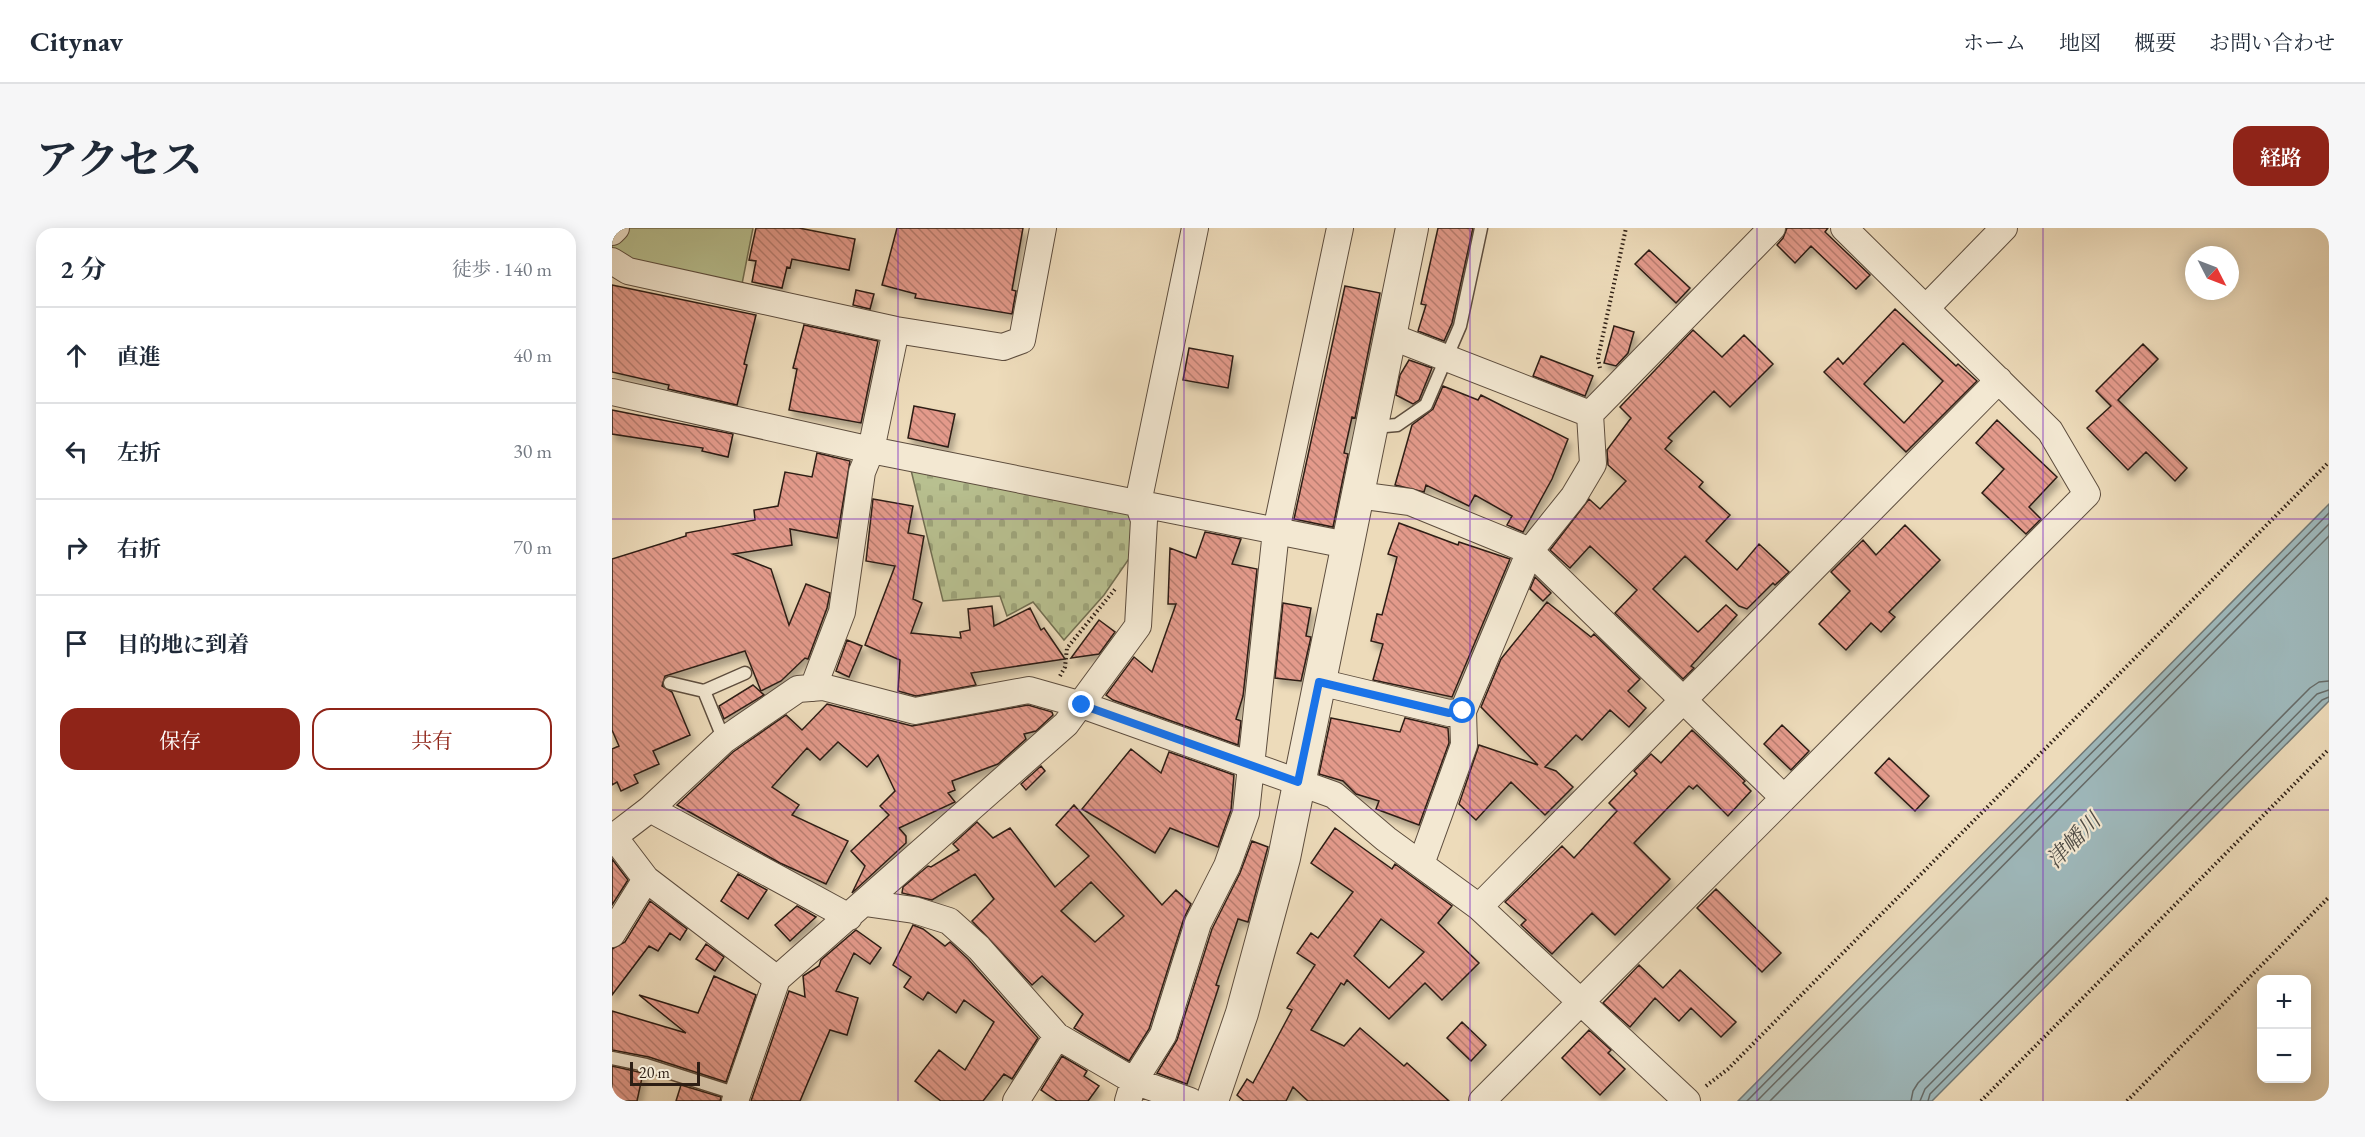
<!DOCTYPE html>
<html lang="ja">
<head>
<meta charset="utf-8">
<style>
	:root { --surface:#fff; --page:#f6f6f7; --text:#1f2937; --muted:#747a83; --line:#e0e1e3; --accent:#8f2418 }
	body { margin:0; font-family:"EB Garamond","Noto Serif JP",serif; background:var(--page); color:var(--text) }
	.controls { position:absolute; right:18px; bottom:18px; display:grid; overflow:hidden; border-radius:12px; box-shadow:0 3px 15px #0003 }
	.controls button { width:54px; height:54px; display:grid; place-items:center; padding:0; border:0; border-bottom:2px solid var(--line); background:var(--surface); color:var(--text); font:30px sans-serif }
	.compass { position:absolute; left:1573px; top:18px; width:54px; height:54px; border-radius:50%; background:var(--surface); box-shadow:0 3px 15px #0003; rotate:132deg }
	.scale { position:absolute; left:18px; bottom:15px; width:70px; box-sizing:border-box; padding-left:6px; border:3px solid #2d1e14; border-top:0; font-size:16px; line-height:21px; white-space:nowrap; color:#2d1e14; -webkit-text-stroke:4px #f3e8d2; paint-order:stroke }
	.stop { position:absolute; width:18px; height:18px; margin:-14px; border:4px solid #1a73e8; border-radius:50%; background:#fff }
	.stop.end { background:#1a73e8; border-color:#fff; box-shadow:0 2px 6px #0008 }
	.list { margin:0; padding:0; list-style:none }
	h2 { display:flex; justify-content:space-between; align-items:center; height:78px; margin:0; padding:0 24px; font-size:26px }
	h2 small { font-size:20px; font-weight:400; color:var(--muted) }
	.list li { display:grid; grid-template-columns:39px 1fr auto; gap:18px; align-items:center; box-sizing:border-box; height:96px; padding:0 24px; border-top:2px solid var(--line) }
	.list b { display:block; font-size:22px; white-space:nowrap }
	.list em { font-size:20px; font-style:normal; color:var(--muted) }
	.actions { display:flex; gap:12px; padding:18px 24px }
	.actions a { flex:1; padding:14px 0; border:2px solid var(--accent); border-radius:18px; text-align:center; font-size:21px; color:var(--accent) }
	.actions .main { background:var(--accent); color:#fff }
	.icon { flex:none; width:33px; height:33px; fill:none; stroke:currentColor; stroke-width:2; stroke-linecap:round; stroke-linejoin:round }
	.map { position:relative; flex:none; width:1717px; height:873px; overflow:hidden; border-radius:18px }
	header { display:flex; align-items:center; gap:36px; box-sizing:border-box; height:84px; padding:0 30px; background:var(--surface); border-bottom:2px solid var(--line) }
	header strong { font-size:28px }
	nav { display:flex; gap:33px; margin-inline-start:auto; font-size:21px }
	.intro { display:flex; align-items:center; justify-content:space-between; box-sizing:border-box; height:144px; padding:0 36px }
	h1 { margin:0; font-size:42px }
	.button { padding:15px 27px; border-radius:18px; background:var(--accent); color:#fff; font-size:21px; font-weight:700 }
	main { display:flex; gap:36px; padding:0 36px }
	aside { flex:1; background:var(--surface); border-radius:18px; box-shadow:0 3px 15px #0003 }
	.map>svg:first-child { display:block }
</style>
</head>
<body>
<header>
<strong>Citynav</strong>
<nav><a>ホーム</a><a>地図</a><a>概要</a><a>お問い合わせ</a></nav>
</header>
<div class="intro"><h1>アクセス</h1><a class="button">経路</a></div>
<main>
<aside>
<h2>2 分<small>徒歩 · 140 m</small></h2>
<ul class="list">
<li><svg class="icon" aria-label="ahead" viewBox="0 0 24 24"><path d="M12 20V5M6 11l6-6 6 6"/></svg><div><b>直進</b></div><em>40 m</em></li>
<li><svg class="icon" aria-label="left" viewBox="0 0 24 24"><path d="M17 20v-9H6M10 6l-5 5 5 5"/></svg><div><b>左折</b></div><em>30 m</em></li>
<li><svg class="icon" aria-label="right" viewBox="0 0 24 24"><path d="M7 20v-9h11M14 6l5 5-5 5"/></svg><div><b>右折</b></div><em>70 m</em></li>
<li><svg class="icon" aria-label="arrive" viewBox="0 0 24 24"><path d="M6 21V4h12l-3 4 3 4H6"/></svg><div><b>目的地に到着</b></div></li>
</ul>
<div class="actions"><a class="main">保存</a><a>共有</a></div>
</aside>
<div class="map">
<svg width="1717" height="873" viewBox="0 0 1717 873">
	<defs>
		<pattern id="cemetery-stones" width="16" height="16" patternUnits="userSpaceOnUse" patternTransform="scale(1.5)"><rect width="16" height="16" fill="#b8c090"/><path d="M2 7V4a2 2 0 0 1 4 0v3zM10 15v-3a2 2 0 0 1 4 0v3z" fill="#9ea57b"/></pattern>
		<pattern id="building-back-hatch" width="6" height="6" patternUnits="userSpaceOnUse" patternTransform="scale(1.5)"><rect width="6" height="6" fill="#e39a8b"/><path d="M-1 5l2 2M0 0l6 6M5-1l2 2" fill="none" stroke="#b87d70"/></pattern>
		<filter id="shadow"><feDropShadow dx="3.5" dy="6" stdDeviation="3" flood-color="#0004"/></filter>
	</defs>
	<rect width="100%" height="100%" fill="#eddbba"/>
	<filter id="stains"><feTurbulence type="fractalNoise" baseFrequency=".00333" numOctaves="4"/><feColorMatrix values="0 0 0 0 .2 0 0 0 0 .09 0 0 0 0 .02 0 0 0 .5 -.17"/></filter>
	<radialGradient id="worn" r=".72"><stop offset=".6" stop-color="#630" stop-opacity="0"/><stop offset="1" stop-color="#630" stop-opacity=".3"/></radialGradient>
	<path fill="url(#cemetery-stones)" stroke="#726f52" stroke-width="1.5" d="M298,238l227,49 -2,35 -31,45 -40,45 -31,-38 -26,14 -7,-20 -57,5z"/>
	<path fill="#b8c090" stroke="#726f52" stroke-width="1.5" d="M11,0h130l-12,61 -110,-24 -19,-12v-14z"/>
	<path fill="#9eb8bb" stroke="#717a78" stroke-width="1.5" d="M1717,276v197l-397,400h-194z"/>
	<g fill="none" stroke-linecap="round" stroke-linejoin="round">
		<path stroke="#666b68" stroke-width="1.5" d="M1135,873l582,-588
			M1145,873l572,-577
			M1158,873l559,-565
			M1299,873l2,-10 5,-8 392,-395 9,-6 10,-1
			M1308,873l5,-12 392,-395 12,-4
			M1316,873l2,-7 392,-394 7,-3"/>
	</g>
	<path fill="url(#building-back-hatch)" stroke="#2d1e14" stroke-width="1.5" fill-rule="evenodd" filter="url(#shadow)" d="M144,0h43l56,11 -6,31 -57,-11 -2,9 -3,-1 -5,21 -30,-6 4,-21 -7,-1z
		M285,0h126l-11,62 4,1 -4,23 -97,-16 1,-4 -34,-9z
		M826,0h35l-21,95 -8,18 -26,-10 8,-26 -5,-1z
		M1175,0h41l-3,4 45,43 -14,14 -45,-43 -16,17 -18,-18 6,-7z
		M1037,22l41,38 -14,15 -41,-39z
		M0,57l144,30 -12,49 3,1 -10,40 -69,-16 1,-4 -57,-13z
		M733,58l35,7 -25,125 -3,-1 -8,36 4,1 -15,73 -39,-8z
		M244,62l18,4 -4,15 -17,-4z
		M1283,81l61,57 2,-2 19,17 -71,71 -82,-80 14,-14 5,6zM1291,115l40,38 -39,42 -40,-39z
		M192,97l74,16 -17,82 -72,-13 8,-41 -4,-1z
		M1002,98l20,6 -6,21 -12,13 -12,-3z
		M1081,102l29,27 22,-22 29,29 -43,43 -16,-16 -46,47 4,3 -7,8 38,33 -4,5 31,28 -24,26 31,29 22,-26 30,28 -14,13 -2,-2 -26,26 -8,-3 -54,-50 -32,33 45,43 28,-27 11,10 -46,51 3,2 -11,11 -68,-66 22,-23 -47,-44 -20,22 -20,-18 39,-51 11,10 26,-28 -18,-16 -1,-15 24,-32 -11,-11z
		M1531,116l15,15 -40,41 69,68 -12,13 -29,-29 -18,18 -41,-42 24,-22 -15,-15z
		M577,120l44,8 -5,32 -45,-8z
		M929,128l52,20 -8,20 -52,-20z
		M797,132l23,8 -13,32 -6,4 -17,-9 4,-20z
		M831,158l35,14 3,-5 87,44 -16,40 -29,53 -16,-7 5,-9 -37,-21 -6,11 -43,-21 -2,7 -29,-7 17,-60 21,-16z
		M302,178l41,8 -7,33 -40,-9z
		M0,182l121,24 -5,23 -26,-6 1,-3 -91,-14z
		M1385,192l60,57 -28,30 12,12 -15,15 -44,-41 22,-24 -28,-26z
		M205,225l33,8 -13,77 -47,-9 2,16 -59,9 38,15 18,56 17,-41 24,9 -3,15 -19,51 -3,-1 -24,23 -20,10 -16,-40 -80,25 -3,10 10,6 18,43 -37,16 6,13 -25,11 4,8 -17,8 -4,-9 -5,3v-36l7,-3 -7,-16v-171l74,-23v-3l69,-13 -1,-10 24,-4 7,-34 27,5z
		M261,271l40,7 -5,27 16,3 -11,63 9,4 -11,30 50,5 -1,-6 10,-2 -2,-21 24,-3 2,20 36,-18 11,22 3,-2 21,31 -94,14 5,12 -60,11 -18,-5 2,-31 -35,-15 30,-79 -29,-5z
		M787,295l59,22 1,-3 51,17 -58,138 -79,-17 10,-36 -12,-3 6,-27 5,1 15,-58 -9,-3z
		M1293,297l35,35 -51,52 6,5 -14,15 -10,-9 -25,27 -27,-26 31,-33 -19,-19 32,-32 13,15z
		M593,304l36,7 -9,25 25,5 -14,127 -7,23 5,2 -3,24 -125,-45 -7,-5 28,-38 18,15 24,-68h-8l2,-56 26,10z
		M923,349l16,16 -8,8 -13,-12z
		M935,374l44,35 3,-3 46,45 -12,12 18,17 -17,19 -19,-17 -28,30 -6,-5 -31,32 11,4 17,16 -28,28 -34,-33 -35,38 -17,-16 20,-59 59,20 -57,-58 20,-48z
		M671,375l28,5 -5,28 5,1 -10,44 -26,-3z
		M487,392l16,12 -16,22 -28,4z
		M235,412l15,6 -13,31 -13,-6z
		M141,457l11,10 -40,24 -5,-13z
		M215,476l85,22 116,-21 24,7 1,3 -17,16 -12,3 2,5 -28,25 -46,17 3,9 -7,3 7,9 -56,26 7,8v7l-54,50 13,-27 -14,-15 38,-36 -9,-9 15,-15 -17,-36 -11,12 -29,-25 -18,18 -13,-12 -35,39 27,18 -7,10 56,26 -22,43 -46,-21 -103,-58 56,-53 53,-37 16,15z
		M719,490l69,14 5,-14 43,10 1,15 -30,82 -43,-16 3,-8 -23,-7 -13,-13 -24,-7z
		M1170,497l27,26 -18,19 -27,-26z
		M1080,502l53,51 -2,2 8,8 -23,25 -31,-31 -4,4 -4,-3 -55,57 36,36 -55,56 -23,-22 -40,41 -31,-29 5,-5 -21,-18 57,-56 12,12 43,-47 -8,-8 28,-29 -3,-3 17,-17 10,9z
		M519,521l30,24 8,-21 65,23 -3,35 -13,37 -48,-19 -15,25 -73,-44z
		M1277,530l40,38 -14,15 -40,-38z
		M429,538l4,5 -19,19 -5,-6z
		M462,577l88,100 14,-15 15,14 -7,14 -35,111 -20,32 -55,-33 9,-14 -41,-38 -10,9 -60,-64 22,-22 -19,-25 -43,26 -30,-7 1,-6 25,-21 3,1 28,-17 -6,-6 24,-22 16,16 17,-10 45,59 34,-31 -33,-31zM479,654l33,34 -29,26 -34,-31z
		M723,600l57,41 3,-5 57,42 -14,17 41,40 -37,37 -17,-17 -36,36 -42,-39 -3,5 -3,-2 -30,47 33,16 16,-18 44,38 3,-3 42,38h-141l-15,-14 -7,14h-42l-7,-6 10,-16 6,4 39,-73 -5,-2 28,-43 -18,-12 14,-20 7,5 35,-46 -42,-29zM769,691l43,33 -35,36 -35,-32z
		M640,613l16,6 -2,7 -18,68 -10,-3 -22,66 3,1 -32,98 -30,-11 20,-33 35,-111 28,-56z
		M0,631l16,21 -16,25z
		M126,646l29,16 -19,29 -27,-18z
		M1104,661l65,64 -19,19 -65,-64z
		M38,673l37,28 -7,11 -10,-7 -12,18 -9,-5 -37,49v-46l13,-7z
		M185,678l19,11 -26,24 -15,-16z
		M301,697l10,4 22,17 5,-4 18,17 70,79 -26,41 -8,-5 -21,27h-42l-26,-20 24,-31 26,20 29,-48 -30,-22 -8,13 -28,-21 -5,8 -19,-13 7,-10 -18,-12z
		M244,702l25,18 -11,16 -16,-11 -18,38 22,7 -11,37 -17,-5 -30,71h-49l38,-110 16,6 -2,-21 16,-10 2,-6z
		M94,716l18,13 -9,14 -19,-12z
		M1027,737l24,23 17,-18 56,52 -15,15 -30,-29 -12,13 -24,-23 -25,29 -27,-24z
		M102,748l42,19 -30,87 -77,-25 -37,-7v-39l74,22 -47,-38 59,18z
		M850,794l24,23 -15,16 -24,-23z
		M977,802l22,20 -3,3 17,16 -25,26 -38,-37z
		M450,828l25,15 -3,5 15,10 -11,15h-31l-16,-11z
		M0,838l31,7 -6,28h-25z
		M69,857l40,12 -1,4h-44z"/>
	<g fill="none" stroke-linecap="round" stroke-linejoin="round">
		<g stroke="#5d4d3e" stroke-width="15">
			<path id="service" d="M762,199l23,-2 29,-20 34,-79 21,-98
				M58,455l34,8
				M112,512l-20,-49 41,-18
				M0,830l34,7 91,29"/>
		</g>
		<g stroke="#5d4d3e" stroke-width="28">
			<path id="minor" d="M0,4l4,-4
				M0,33l16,10 268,59 107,17 19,-7 21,-112
				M1314,80l78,-80
				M778,108l200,78 182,-186
				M0,164l259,58 476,95
				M745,267l53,7 120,49 254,247
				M707,454l130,31 14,-2 67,-160 44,-55 19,-32 -3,-50
				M201,460l29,-76 20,-140 9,-22 25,-120
				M38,581l199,108
				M0,610l38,-29 74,-69 74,-51 25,-2 92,24 114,-21 53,15 252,90 52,44 93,68 208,194
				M809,636l43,-119 -1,-34
				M34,651l131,100
				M253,675l49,7 35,11 30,27 78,88 77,45 56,20
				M867,679l520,-527
				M0,706l34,-55 -32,-42
				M123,873l42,-122 289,-255 72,-98 6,-106 -6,-17 57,-275
				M404,873l41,-65
				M516,873l6,-20 29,-46 35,-112 29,-57 19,-53 30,-282 64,-303
				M870,873l605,-607 -37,-63 -206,-203"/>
		</g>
		<g stroke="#5d4d3e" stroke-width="34">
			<path id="tertiary" d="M600,873l30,-88 42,-155 128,-630"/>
		</g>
		<path stroke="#2d1e14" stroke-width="4" stroke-dasharray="1.5 3" stroke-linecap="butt" d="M988,140l-2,-10 28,-130
			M448,448l5,-9 2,-19 49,-60
			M1094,858l22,-17 601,-607
			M1369,873l348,-352
			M1515,873l202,-204"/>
		<use href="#service" stroke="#f3e8d2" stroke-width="12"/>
		<use href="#minor" stroke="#f3e8d2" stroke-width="26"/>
		<use href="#tertiary" stroke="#f3e8d2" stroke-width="32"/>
	</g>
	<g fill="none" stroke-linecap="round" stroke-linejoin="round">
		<path stroke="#1a73e8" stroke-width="8" d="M470,477l216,77 21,-100 130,31 14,-2"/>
	</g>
	<path fill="none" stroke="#7b2cbf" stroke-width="1.5" stroke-opacity="0.55" d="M286,0v873M572,0v873M858,0v873M1145,0v873M1431,0v873M0,291h1717M0,582h1717"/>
	<g text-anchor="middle" stroke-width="4.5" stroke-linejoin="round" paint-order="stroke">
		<g font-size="22" font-style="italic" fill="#4f4c46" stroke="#f3e8d2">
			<text transform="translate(1461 612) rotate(-46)" y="8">津幡川</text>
		</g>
	</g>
	<rect width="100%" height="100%" filter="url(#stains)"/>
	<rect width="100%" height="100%" fill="url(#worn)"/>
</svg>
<div class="controls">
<button>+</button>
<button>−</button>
</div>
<svg class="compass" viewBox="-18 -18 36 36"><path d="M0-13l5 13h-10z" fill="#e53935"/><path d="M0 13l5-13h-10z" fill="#747a83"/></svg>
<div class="scale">20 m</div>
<div class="stop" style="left:851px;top:483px"></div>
<div class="stop end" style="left:470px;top:477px"></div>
</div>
</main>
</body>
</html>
